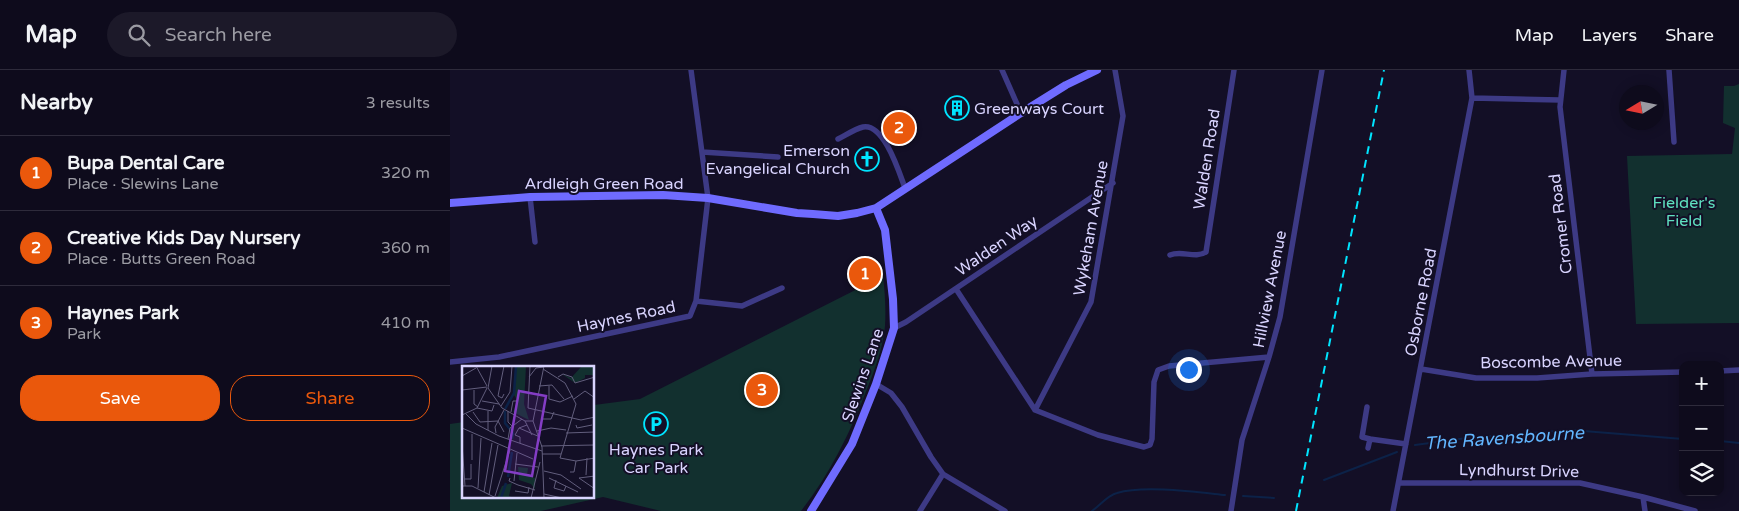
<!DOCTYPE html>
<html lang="en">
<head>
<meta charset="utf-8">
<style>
	:root { --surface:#0e0b1c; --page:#1c1929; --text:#f1f3f6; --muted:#9b9ba3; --line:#2e2b3b; --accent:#ea580c }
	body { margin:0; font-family:"Varela Round",sans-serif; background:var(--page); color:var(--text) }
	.controls { position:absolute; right:15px; bottom:15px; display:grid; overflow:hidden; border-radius:10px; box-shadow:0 2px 12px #0003 }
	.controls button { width:45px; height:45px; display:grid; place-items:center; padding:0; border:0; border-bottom:1px solid var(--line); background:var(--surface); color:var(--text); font:25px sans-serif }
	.compass { position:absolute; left:1169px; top:15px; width:45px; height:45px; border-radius:50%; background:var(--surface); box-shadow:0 2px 12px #0003; rotate:260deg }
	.you { position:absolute; left:738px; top:299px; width:18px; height:18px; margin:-12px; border:4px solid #fff; border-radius:50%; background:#1a73e8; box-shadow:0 0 0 8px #1a73e833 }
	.badge { display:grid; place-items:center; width:32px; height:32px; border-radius:50%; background:var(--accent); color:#fff; font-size:16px; font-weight:700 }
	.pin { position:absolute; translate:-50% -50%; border:2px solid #fff; box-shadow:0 1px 5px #0006 }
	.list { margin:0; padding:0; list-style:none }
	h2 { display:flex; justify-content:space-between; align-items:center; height:65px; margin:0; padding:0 20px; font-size:21px }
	h2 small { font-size:16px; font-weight:400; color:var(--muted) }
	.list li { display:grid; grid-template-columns:32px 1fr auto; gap:15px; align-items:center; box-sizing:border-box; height:75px; padding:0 20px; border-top:1px solid var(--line) }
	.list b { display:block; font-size:19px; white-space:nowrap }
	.list p { margin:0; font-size:16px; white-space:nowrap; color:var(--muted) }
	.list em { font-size:16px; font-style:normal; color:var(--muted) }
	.actions { display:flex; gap:10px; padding:15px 20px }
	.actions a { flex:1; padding:11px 0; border:1px solid var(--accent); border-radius:20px; text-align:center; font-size:18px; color:var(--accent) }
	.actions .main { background:var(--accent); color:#fff }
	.icon { flex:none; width:28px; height:28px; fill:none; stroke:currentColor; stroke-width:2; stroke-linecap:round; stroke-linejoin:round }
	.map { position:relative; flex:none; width:1289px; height:441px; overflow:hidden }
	header { display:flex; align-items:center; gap:30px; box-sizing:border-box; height:70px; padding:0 25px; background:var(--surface); border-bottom:1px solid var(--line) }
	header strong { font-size:24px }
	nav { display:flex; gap:28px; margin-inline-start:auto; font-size:18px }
	.search { width:350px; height:45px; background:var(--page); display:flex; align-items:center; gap:12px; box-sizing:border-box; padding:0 18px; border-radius:28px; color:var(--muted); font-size:19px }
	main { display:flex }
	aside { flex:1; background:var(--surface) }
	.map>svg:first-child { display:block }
</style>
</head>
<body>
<header>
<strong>Map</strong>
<div class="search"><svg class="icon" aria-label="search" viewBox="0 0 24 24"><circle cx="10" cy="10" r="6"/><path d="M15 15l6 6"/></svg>Search here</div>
<nav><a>Map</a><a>Layers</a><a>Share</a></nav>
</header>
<main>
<aside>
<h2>Nearby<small>3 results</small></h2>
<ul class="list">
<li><span class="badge">1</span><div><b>Bupa Dental Care</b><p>Place · Slewins Lane</p></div><em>320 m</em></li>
<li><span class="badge">2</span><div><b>Creative Kids Day Nursery</b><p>Place · Butts Green Road</p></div><em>360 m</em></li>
<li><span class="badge">3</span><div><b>Haynes Park</b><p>Park</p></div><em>410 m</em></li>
</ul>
<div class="actions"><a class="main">Save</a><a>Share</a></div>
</aside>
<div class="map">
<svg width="1289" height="441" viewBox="0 0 1289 441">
	<rect width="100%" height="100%" fill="#130f26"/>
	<path fill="#12302f" d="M1289,14v239l-103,1 -9,-168 105,-2 3,-26 -12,-5 1,-37h10z
		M433,206c2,17 3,34 2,50 -2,22 -10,43 -18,63 -17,44 -37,85 -66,122h-140l-58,-14 -62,14h-91v-87l14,-2v75h130v-92l46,-6z"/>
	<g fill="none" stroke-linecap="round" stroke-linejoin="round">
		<path stroke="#0c2248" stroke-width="2" d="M1270,371l19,2
			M965,375l52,-7 104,-8 112,9
			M874,410l73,-28
			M793,426l31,2
			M642,441c7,-5 16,-16 25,-18 27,-8 79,-1 108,2"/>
		<path stroke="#3d3a85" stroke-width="5.5" d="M552,0l19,43
			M1114,0l-4,37 32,267
			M1219,0l5,72
			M1022,28l88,2
			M388,69c8,-4 17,-10 25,-12 21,-4 36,45 42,61
			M252,82l76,5
			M80,127l5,45
			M720,185c12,-5 25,4 36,-3l28,-182
			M506,219l79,121 63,25 46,12 6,-2 2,-6 2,-57 4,-12 11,-4 100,-9
			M246,231l46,5 40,-18
			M444,258l12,-6 207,-139
			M0,292l49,-5 191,-41 6,-15 12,-103 -17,-128
			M971,299l55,9h61l55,-4 91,-2
			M1270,301l19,-1
			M426,314l15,9 11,14 29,50 12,17 62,37
			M917,337l-5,30 8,2 -2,9
			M585,340l56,-108 32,-186 -8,-46
			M920,369l36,5
			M949,413h181l63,14 52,14
			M1193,427l2,14
			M470,441l23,-37
			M781,441l11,-71 27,-83 11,-40 42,-247
			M943,441l79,-413 -3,-28"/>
		<path stroke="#6f6bff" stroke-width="8" d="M0,133l80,-6 133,-2 45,3 89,15 16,1 25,2 19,-3 19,-5 145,-95 45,-28 31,-15
			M361,441l41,-67 24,-60 18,-56 -1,-29 -8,-69 -9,-22"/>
		<path stroke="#00e5ff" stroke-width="2" stroke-dasharray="8 6" stroke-linecap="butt" d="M846,441l88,-441"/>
	</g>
	<defs>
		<g id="building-ring" transform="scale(1.25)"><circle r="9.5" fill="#130f26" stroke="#00e5ff" stroke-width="1.5"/><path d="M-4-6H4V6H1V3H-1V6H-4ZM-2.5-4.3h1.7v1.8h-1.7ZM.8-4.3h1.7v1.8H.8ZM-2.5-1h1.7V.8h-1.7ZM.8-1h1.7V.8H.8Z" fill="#00e5ff"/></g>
		<g id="church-ring" transform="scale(1.25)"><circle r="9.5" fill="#130f26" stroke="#00e5ff" stroke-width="1.5"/><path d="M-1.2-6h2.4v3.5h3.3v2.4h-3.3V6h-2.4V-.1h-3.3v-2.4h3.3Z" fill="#00e5ff"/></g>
		<g id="parking-ring" transform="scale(1.25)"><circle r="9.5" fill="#130f26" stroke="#00e5ff" stroke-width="1.5"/><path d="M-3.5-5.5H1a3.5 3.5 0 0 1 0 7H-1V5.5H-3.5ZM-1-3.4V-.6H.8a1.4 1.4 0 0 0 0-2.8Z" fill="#00e5ff"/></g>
	</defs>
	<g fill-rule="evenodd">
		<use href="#building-ring" x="507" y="38"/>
		<use href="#church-ring" x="417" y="89"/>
		<use href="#parking-ring" x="206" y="354"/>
	</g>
	<g text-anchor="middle" stroke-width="4" stroke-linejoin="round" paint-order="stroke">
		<g font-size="16" fill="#d9d4ff" stroke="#130f26" text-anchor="start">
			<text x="524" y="44">Greenways Court</text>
			<text x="400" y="86" text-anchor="end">Emerson<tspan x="400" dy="18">Evangelical Church</tspan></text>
			<text x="206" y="385" text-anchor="middle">Haynes Park<tspan x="206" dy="18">Car Park</tspan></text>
		</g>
		<g font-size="16" fill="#d9d4ff" stroke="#130f26">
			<text transform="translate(756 89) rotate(-81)" y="6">Walden Road</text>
			<text x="154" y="119">Ardleigh Green Road</text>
			<text transform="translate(1110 154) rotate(-97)" y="6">Cromer Road</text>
			<text transform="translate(640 158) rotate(-80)" y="6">Wykeham Avenue</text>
			<text transform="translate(546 175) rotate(-34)" y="6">Walden Way</text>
			<text transform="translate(819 219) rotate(-79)" y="6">Hillview Avenue</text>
			<text transform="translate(970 232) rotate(-79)" y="6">Osborne Road</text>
			<text transform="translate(176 246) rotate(-12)" y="6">Haynes Road</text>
			<text transform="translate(1101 291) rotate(-1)" y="6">Boscombe Avenue</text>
			<text transform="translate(412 305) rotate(-71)" y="6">Slewins Lane</text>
			<text transform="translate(1069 400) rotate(1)" y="6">Lyndhurst Drive</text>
		</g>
		<g font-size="16" fill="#5fe0c0" stroke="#130f26">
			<text x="1234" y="138">Fielder's<tspan x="1234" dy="18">Field</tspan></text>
		</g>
		<g font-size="18" font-style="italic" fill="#62b6ff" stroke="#130f26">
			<text transform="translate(1054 368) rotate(-4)" y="6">The Ravensbourne</text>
		</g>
	</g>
	<g transform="translate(12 296)">
		<rect width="132" height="132" fill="#130f26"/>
		<path d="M54,0h10l-2,38 5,16 -16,-8 5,-11 -4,-6zM132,0v9h-9v3l-10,5 -13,-9 9,4 10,-11zM56,101l10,1 -1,7 8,3v11l-4,-5 -12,-4zM50,117l-3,13 5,2h-17l5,-12z" fill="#12302f"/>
		<path fill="none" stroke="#0c2248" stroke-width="2.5" d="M43,43l9,-16 2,-27M43,45v12l8,10 -1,6M46,111l4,-25M39,132l5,-15"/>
		<path fill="none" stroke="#625e7d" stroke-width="1" d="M14,0l11,20M30,0l-4,22 14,20 23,13h8M68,0l-2,42 53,12 14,-3M81,3l22,14 11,21M0,10l14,-8M67,11l7,-9 8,-1M96,11l5,-3 9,3M110,11l3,6 20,-6M77,20l13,-1 12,14M87,20v13l11,3 13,-6M0,24l25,-3M12,24v14l4,3M42,28l-2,4 -4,-2 6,-30M112,33l11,-8 10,7M20,35l17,3M39,40l9,-14 2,-26M15,42l15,3 2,-6M46,45v11l4,4M11,46l7,10 18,-1 6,11M49,46l2,-11h4M4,48l10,10 23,12 43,15M0,49l15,-7 10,-20M81,53h8l3,-7M63,55l7,14M71,55l9,26 2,51M71,55l11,-55M114,59l1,3 15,-3M0,62l71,31M57,62l21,9M26,64v-19M75,65l14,-3 15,2M34,67l-1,-6 9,-17M104,67l29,-1M10,68v26M46,73l2,-11 12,-9M58,77v-6l-5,-2 4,-7 8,-3M0,78l3,42M79,80l54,-1M80,88h19M98,92l16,-54M98,92l16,3 19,-3M53,98l23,3M82,105l17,4 20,14M108,106h4l2,-11M124,109l1,-17M133,110l-16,2 16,11M48,112l-1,3 9,4 17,5M87,112l29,14M2,113h7v-15M94,114l-2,8 10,3 2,-5M52,115l3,-28M0,120h10l24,12M16,122l3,-50M53,125l13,2 1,-6M22,126l8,-49M82,128l18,4M27,129l9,-50M33,130l15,-46M69,132l9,-36"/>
		<path fill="#843dc5" fill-opacity="0.15" stroke="#843dc5" stroke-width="2.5" d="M57,25l27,5 -14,80 -27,-5z"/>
		<rect width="132" height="132" fill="none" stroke="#d9d4ff" stroke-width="2.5"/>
	</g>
</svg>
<div class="controls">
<button>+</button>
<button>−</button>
<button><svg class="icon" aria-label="layers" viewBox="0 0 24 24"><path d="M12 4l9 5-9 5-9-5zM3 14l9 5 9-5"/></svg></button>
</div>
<svg class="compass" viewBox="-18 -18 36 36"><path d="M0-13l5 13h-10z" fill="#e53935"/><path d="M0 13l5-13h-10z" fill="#9b9ba3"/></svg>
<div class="you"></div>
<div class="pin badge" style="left:415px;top:204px">1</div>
<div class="pin badge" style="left:449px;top:58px">2</div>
<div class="pin badge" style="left:312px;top:320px">3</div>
</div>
</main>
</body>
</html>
